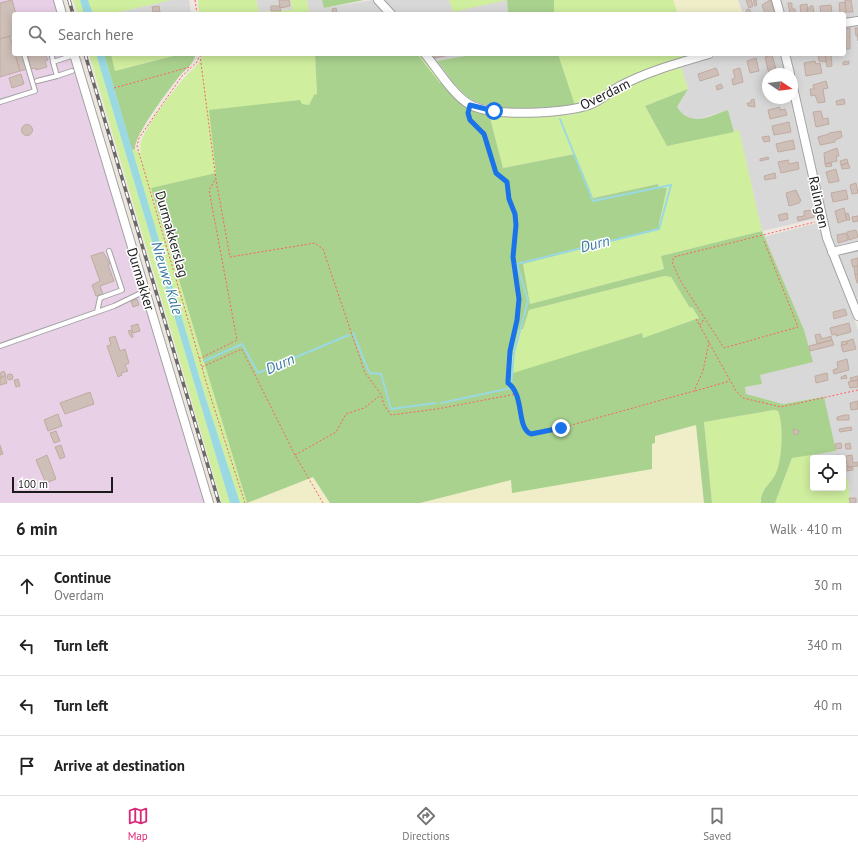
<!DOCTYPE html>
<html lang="en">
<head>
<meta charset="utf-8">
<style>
	:root { --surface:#fff; --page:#f2f2f2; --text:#222; --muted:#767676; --line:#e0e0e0; --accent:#db2777 }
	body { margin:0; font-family:"PT Sans",sans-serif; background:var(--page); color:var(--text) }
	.controls { position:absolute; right:12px; bottom:12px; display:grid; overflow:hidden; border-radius:4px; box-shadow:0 2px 10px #0003 }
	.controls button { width:36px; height:36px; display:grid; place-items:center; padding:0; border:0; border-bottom:1px solid var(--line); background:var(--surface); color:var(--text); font:20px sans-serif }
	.compass { position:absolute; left:762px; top:68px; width:36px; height:36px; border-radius:50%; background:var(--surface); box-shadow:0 2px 10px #0003; rotate:103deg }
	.scale { position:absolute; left:12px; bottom:10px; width:101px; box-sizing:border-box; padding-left:4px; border:2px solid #1b1b1b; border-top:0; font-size:11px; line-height:14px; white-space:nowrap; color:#1b1b1b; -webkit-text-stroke:3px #fff; paint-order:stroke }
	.stop { position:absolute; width:12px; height:12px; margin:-9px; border:3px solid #1a73e8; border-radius:50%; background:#fff }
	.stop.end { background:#1a73e8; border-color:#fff; box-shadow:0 1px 4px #0008 }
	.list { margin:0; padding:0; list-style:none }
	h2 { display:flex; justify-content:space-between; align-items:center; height:52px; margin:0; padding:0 16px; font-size:17px }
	h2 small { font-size:13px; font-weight:400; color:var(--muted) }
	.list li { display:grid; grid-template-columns:26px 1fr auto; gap:12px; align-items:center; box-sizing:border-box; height:60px; padding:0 16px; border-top:1px solid var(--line) }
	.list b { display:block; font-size:15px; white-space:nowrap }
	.list p { margin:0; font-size:13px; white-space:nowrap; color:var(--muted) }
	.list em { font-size:13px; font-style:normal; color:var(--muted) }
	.icon { flex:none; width:22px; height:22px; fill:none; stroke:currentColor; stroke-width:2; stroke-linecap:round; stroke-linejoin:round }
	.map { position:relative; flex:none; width:858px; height:503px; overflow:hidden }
	.search { position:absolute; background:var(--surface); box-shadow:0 2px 10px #0003; left:12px; right:12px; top:12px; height:44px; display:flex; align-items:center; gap:10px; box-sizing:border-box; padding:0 14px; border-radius:4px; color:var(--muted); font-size:15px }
	.sheet { height:292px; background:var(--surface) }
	nav { display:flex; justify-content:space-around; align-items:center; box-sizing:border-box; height:56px; border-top:1px solid var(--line); background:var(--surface); font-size:11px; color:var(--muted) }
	nav a { display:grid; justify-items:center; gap:2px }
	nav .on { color:var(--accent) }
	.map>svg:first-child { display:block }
</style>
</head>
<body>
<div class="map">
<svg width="858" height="503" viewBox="0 0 858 503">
	<rect width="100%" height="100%" fill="#eee7df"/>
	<path fill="#d9d8d8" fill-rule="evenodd" d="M171,0h18l2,14h-71v-2z
		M256,0h35l2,10 -34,2z
		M307,0h15l2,8 49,-8 11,14h-75z
		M384,0h65l4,11 54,-11 1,14h-112z
		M738,0h120v16l-14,2v-4h-101z
		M858,24v219l-20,6 -4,-2 -7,-31 -65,15 -23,-100 -5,1 -6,-22 -33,10 -6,-1 -8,-7 -4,-5 11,-18 -7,-22 41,-13h122v-29zM768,74h24v24h-24z
		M430,54h47l-40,7z
		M821,222l9,31 28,77v173h-8l-2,-23 -5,-1v-21h-30l-1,-4 24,-3 -31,-51 -22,4 -37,-10 -2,-7 18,-3 -3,-9 4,-138z
		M858,249v57l-19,-49 3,-4z"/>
	<path fill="#e8d0e6" d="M0,0h55l4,14h-45v40h57l134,449h-205z"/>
	<path fill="#efeec8" d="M673,0h65l5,14h-65z
		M696,425l8,78h-284l92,-24 1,13 139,-23v-25l3,-8z
		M313,477l17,26h-83z"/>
	<path fill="#cfee9e" d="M73,0h7l4,14h-6z
		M88,0h83l-60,14h-18z
		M198,0h58l3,12 33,-2 -1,-10h16l2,14h-110z
		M449,0h58l-54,12z
		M554,0h119l5,14h-124z
		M89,54h7l134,449h-8z
		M111,54h70l-66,17z
		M202,54h113l2,40 -4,3 -4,8 -7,-1 -86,70 -65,14 96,315h-7l-35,-107 -73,-246 3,-1 6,5c-1,-5 -1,-10 1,-15 7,-18 31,-48 44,-63 7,-8 14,-11 16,-22z
		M417,54h4l22,27 -3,2z
		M558,54h134l1,2 -109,47 -9,2z
		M681,67l7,22 -43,17 22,40 72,-16 23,101 -101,25 3,13 -134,35 -7,-40 137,-35 -1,-5 8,-36h-8l-1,-4 -66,14 -17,-44 -72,14 -14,-54 82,1 16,-5 51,-28z
		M664,276l7,1 19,31 2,-1 7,11 -57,21v-6l-132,42 1,-15 8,-31h4l6,-19z
		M774,410l4,1c6,14 5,48 -2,62 -5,11 -16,16 -15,30h-49l-8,-81z
		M812,454l1,34h30v-9h5l2,24h-75l17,-45z"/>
	<path fill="#aad28f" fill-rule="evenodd" d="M322,0h42l-40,8z
		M507,0h47v14h-46z
		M104,54h7l4,17 66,-17h14c1,9 -12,17 -17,24 -10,13 -44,57 -43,71l-3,1z
		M315,54h102l23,29 3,-2 46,33 14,54 72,-14 18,44 65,-14 1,4h8l-8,36 1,5 -137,35 7,40 134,-35 -3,-13 101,-25 42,99 9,32 -53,13 2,9 -17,3 1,7 37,10 41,-7 12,54 -44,7 -17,45h-14c-1,-14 10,-19 15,-30 6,-13 8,-48 2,-62l-4,-1 -70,12 8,81h-8l-8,-78 -41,11v7l-3,1v25l-140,24 -1,-13 -91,23h-90l-17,-26 -66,26 -96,-315 65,-15 -7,-63 91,-10 2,4 7,1 5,-10 3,-1zM664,276l7,1 19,31 2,-1 7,11 -56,20 -1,-5 -132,41 1,-14 8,-31h4l6,-19z
		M477,54h81l17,51c-28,2 -82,9 -106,-7 -13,-9 -22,-25 -32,-37z
		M688,89l-11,18c14,21 32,9 51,3l6,22 -67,14 -22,-40z"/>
	<path fill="#9ad9e1" d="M80,0h8l5,14h-9z
		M96,54h8l101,342 35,107h-10z"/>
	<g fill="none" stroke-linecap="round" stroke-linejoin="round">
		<path stroke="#9ad9e1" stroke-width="2" d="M353,333l15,37 2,3 11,1 10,35 45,-6
			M204,361l38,-17 16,29 91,-38
			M441,403l70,-15 3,-35 14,-52 -11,-37 142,-35 12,-44 -78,16 -33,-82"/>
	</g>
	<path fill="#cebfb8" stroke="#c1aba0" d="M12,0l4,14h-2v21l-14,4v-36z
		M279,0h10l1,6 -10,2z
		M746,0h5l2,6 -4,2z
		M756,0l1,5 -2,1 -2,-5z
		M770,0l5,14h-10l-3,-9z
		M845,0h6l2,12h-7z
		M845,2l1,10 -6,1 -1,-10z
		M788,3h4v6h3v5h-5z
		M807,4l1,10h-7l-1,-9z
		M831,5l1,9h-11l-1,-8z
		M159,6l1,6h-7l-1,-5z
		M271,6h8l2,5h-10z
		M810,6h3l1,8h-6l-1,-6h3z
		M336,8l1,5 -4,1 -1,-5z
		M749,9l2,3v2h-3l-2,-4z
		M850,28v21h-4l-1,-20z
		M855,28h3v13v-5h-2z
		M10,36l10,35 -20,6v-38z
		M15,54h8l4,15 -7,2z
		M35,54h10l3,6 -3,1 2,6 -11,3v-2l-5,1 -3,-12z
		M433,54h21l-19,4z
		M825,54h6l1,12 -5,1z
		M825,54l1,8 -7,-1 -1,-6z
		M772,55l5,18 -3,1h-5l-4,-17z
		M756,58l3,13 -9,2 -3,-12z
		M815,61l1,3 4,-1 2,10 -16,3 -2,-13z
		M849,61v3l-6,1v-3z
		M716,68l3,7 -19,6 -2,-7z
		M740,68l3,14 -10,3 -1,-6 3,-1 -2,-8z
		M21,74l3,10 -12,4 -3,-10z
		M826,81l2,7 -5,1 2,13 -7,1 -3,-8 -4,1 -1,-7h4l-1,-4z
		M721,84l2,4 -6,2 -1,-4z
		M754,99l1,8 -7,-1 -1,-3h4v-3z
		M844,99l1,5 -8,1 -1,-4z
		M780,107v3l5,-1 2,6 -17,4 -2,-9z
		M821,111l2,8 5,-1 1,6 -13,3 -3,-15z
		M789,122l2,10 -17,3 -2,-9z
		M21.5 130a5.5 5.5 0 1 1 11 0a5.5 5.5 0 1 1-11 0Z
		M841,131l1,6 -7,3v2l-15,3 -2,-8 11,-3v-1z
		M769,136l1,5 -6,1 -2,-5z
		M793,140l2,9 -17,3 -2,-8z
		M837,148l2,8h-3l1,5 -12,3 -1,-11z
		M768,157l1,2 -9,2v-2z
		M847,159l1,4 -7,2 -1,-4z
		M788,160l1,4 9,-2 1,7 -18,4 -3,-11z
		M831,163l1,3 -6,1 -1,-3z
		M848,163l2,5 -8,1 -1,-4z
		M836,169l3,12 -10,2 -3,-11z
		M775,173l1,5 -11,2 -1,-4z
		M856,183l2,10 -6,1 -2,-9z
		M796,190l5,11 -2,2 -10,3 -3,-13z
		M846,190l2,9 -15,3 -2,-9z
		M844,208l3,12 -9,3 -3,-12z
		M813,210l1,7 -16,4 -1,-4 7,-1v-5z
		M787,213l1,6 -8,2 -2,-6z
		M848,213l2,7h-3l-2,-6z
		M858,216v5l-5,1 -1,-5z
		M856,230l2,7 -9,3 -2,-8z
		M846,233l2,7 -10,3 -1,-8z
		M103,252l7,12 -2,1 6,16 -14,5 3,8 -7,2 -4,-11 8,-4 -9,-25z
		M858,258v8l-5,1 -2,-7z
		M858,266v8l-3,1 -1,-8z
		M858,274v9h-1l-2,-8z
		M137,299l2,6 -6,2 -2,-6z
		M845,309l2,6 -13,4 -1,-7z
		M849,323l2,9 -15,4v-2l-4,1 -2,-7z
		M138,324l2,7 -7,2 -2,-7z
		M131,330l2,7h-2l-3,-6z
		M820,334l2,5 9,-3 1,4 -15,4 -2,-9z
		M115,336l5,15 5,-2 4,14 -4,2 3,6 -7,2 1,2 -4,2 -11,-31 4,-1 -2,-7z
		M853,339l3,10 -13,3 -2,-7 6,-1v-3z
		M832,340l2,5 -24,6 -1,-5z
		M847,341v3l-5,1 -1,-3z
		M847,359l2,11 -15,4 -1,-4 5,-2 -1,-6z
		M4,371l2,4 -6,3v-5z
		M827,373l1,7 -12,3 -1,-7z
		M7 377a3 3 0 1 1 6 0a3 3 0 1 1-6 0Z
		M846,375l1,3 -6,1v-2z
		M5,376l2,7 -7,2v-7z
		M858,376v4l-7,1 -1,-3z
		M18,379l2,7 -4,1 -2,-7z
		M858,380v7l-8,1 -2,-6z
		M90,392l4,12 -29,10 -5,-11z
		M858,401v8l-7,1 -1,-7z
		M58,414l4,12 -14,5 -4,-11z
		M845,415h4v5h-12v-3z
		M851,427l1,3 -12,2 -1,-3z
		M793,429l6,2 -2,4 -3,-1z
		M56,431l4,10 -6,2 -4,-10z
		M841,443l1,5 -6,1 -1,-5z
		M850,443l1,6h-5l-1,-5z
		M0,445l3,9 -3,1z
		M61,445l4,12 -5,2 -5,-12z
		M47,455l9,24 -10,4 -10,-23z
		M839,455l1,3h-22z
		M852,455l1,8 5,-1v4l-11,1 -1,-11z
		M847,467l6,1v2l-6,1z
		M849,498h7v5h-6z"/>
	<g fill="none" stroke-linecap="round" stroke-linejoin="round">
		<g stroke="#a2a2a2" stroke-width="6">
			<path id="lane" d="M52,56l1,6 21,-7
				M53,62l4,14 15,-5
				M37,81l20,-5
				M0,102l35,-11 -11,-37
				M97,312l3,-14 22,-8 -13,-39
				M0,346l114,-40 31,-15"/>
		</g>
		<g stroke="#a2a2a2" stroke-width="10">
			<path id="street" d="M58,0l4,14
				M378,0l13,14
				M776,0l4,14
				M844,23l14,-2
				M74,54l135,449
				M425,54c12,14 28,41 44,50 23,14 95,9 120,1 11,-4 21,-13 31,-19 28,-15 59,-23 89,-32
				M785,54l5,20
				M792,83l35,155 31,78
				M832,252l26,-6"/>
		</g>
		<path stroke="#ff5f61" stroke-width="1" stroke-dasharray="2 2" stroke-linecap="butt" d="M195,0l2,14
			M200,54l-3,8 -15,14 -43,62 -2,8 73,249 35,108
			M200,55l16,125 14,77 85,-14 8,6 42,124 16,21 3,11 7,10 46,-6 79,-15 4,10 4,25 7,5 30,-6 133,-37 9,-20 6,-29
			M114,88l76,-21
			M468,112l2,8 14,14 12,39 11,9 2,17 6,15 1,11 -3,32 6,42 -2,21 -7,31 -2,30 1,2 6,5 1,5
			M764,241l34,86 -74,21 -44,-68 -8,-18 2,-5 141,-35
			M696,319l40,72 7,7 38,9 77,-17
			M700,325l4,-6
			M199,359l38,-19 -28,-150 6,-10
			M202,367l40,-18 53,106 28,48
			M695,391l35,-10
			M295,455l41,-23 10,-18 18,-6 17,-13"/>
		<use href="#lane" stroke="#fff" stroke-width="4"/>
		<use href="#street" stroke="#fff" stroke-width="8"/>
		<g stroke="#696969" stroke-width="3.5">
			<path id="rail" d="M69,0l4,14
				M85,54l134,449"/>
		</g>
		<use href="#rail" stroke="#fff" stroke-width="2" stroke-dasharray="6" stroke-linecap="butt"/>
	</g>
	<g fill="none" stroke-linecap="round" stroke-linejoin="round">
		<path stroke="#1a73e8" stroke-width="5" d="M494,111l-24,-6 -2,8 2,7 14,14 12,39 11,9 2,17 6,15 1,11 -3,32 6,42 -2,21 -7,31 -2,30v2c17,12 8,45 23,51l30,-6"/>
	</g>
	<g text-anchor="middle" stroke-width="3" stroke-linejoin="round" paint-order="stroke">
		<g font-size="14" fill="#1b1b1b" stroke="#fff">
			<text transform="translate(605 94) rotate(-26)" y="5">Overdam</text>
			<text transform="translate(819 202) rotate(78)" y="5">Ralingen</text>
			<text transform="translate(172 234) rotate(74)" y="5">Durmakkerslag</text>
			<text transform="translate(141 279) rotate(73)" y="5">Durmakker</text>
		</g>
		<g font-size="15" font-style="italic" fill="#3a7aa3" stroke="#fff">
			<text transform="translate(595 244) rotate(-14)" y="5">Durn</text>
			<text transform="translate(167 278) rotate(73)" y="5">Nieuwe Kale</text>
			<text transform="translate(280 364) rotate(-23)" y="5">Durn</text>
		</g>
	</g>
</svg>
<div class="controls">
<button><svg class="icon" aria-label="locate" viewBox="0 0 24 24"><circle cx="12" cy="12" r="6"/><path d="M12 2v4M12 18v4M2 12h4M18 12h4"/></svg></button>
</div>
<svg class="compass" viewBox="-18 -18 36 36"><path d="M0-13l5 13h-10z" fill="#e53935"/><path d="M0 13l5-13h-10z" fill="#767676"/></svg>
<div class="scale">100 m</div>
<div class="stop" style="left:494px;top:111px"></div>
<div class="stop end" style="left:561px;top:428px"></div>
<div class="search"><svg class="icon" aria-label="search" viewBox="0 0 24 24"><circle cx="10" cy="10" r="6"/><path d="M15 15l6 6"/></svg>Search here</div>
</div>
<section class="sheet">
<h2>6 min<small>Walk · 410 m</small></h2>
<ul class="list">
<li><svg class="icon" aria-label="ahead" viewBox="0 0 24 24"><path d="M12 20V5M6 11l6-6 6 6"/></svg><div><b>Continue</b><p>Overdam</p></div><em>30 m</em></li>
<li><svg class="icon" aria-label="left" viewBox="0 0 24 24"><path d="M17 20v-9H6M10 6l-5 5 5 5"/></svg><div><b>Turn left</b></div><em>340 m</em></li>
<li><svg class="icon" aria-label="left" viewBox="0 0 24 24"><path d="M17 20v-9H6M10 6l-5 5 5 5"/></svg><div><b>Turn left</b></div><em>40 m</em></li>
<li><svg class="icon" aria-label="arrive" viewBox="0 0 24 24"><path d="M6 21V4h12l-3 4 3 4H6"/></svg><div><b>Arrive at destination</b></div></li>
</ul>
</section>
<nav>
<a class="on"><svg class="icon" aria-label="map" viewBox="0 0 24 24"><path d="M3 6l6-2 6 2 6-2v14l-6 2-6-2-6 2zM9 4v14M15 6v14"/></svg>Map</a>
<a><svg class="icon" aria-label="directions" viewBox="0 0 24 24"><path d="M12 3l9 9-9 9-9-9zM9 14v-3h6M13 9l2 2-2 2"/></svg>Directions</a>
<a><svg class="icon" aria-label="saved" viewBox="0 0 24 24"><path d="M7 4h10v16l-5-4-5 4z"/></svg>Saved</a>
</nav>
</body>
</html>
